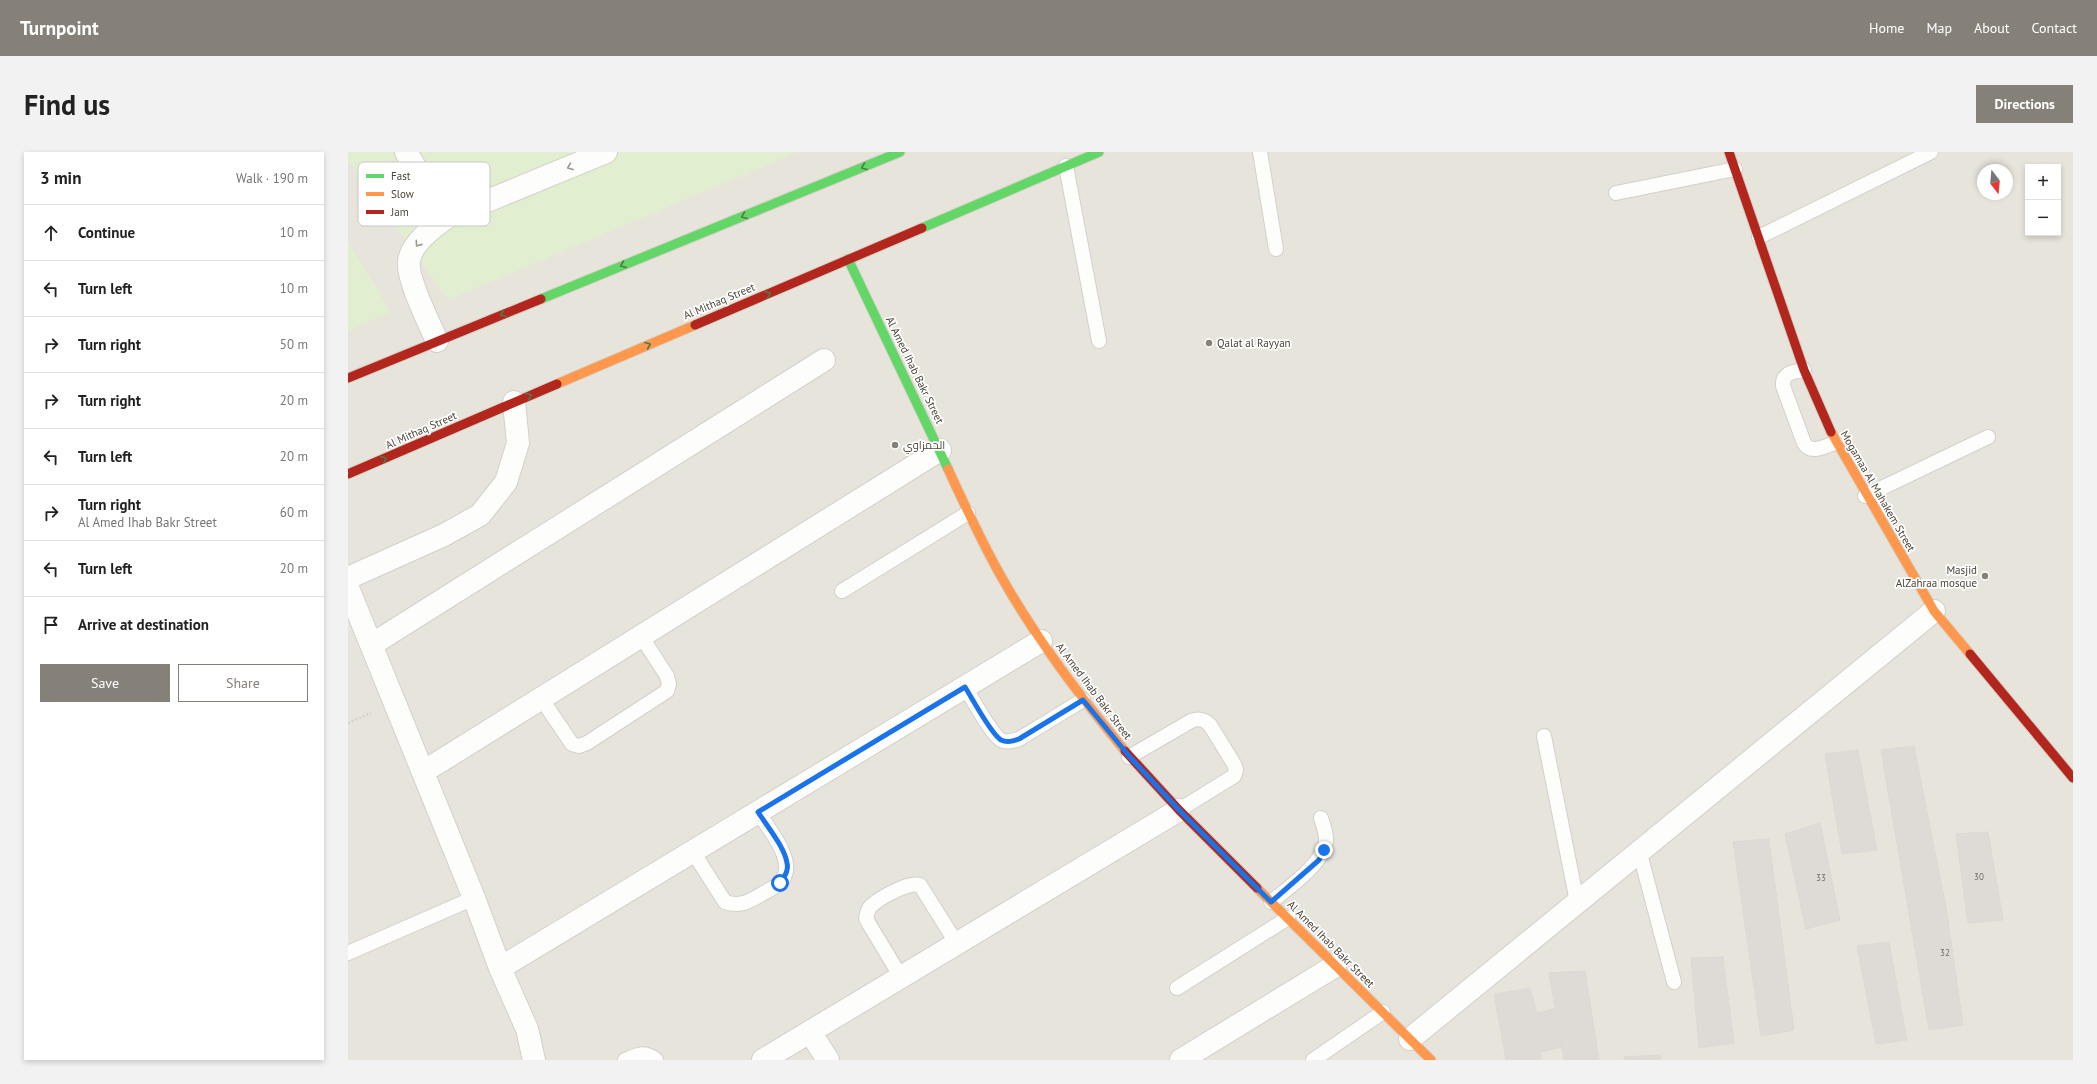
<!DOCTYPE html>
<html lang="en">
<head>
<meta charset="utf-8">
<style>
	:root { --surface:#fff; --page:#f2f2f2; --text:#222; --muted:#767676; --line:#e0e0e0; --accent:#868178 }
	body { margin:0; font-family:"PT Sans",Cairo,sans-serif; background:var(--page); color:var(--text) }
	.controls { position:absolute; right:12px; top:12px; display:grid; overflow:hidden; border-radius:0px; box-shadow:0 2px 6px #0003 }
	.controls button { width:36px; height:36px; display:grid; place-items:center; padding:0; border:0; border-bottom:1px solid var(--line); background:var(--surface); color:var(--text); font:20px sans-serif }
	.compass { position:absolute; left:1629px; top:12px; width:36px; height:36px; border-radius:50%; background:var(--surface); box-shadow:0 2px 6px #0003; rotate:164deg }
	.stop { position:absolute; width:12px; height:12px; margin:-9px; border:3px solid #1a73e8; border-radius:50%; background:#fff }
	.stop.end { background:#1a73e8; border-color:#fff; box-shadow:0 1px 4px #0008 }
	.list { margin:0; padding:0; list-style:none }
	h2 { display:flex; justify-content:space-between; align-items:center; height:52px; margin:0; padding:0 16px; font-size:17px }
	h2 small { font-size:13px; font-weight:400; color:var(--muted) }
	.list li { display:grid; grid-template-columns:26px 1fr auto; gap:12px; align-items:center; box-sizing:border-box; height:56px; padding:0 16px; border-top:1px solid var(--line) }
	.list b { display:block; font-size:15px; white-space:nowrap }
	.list p { margin:0; font-size:13px; white-space:nowrap; color:var(--muted) }
	.list em { font-size:13px; font-style:normal; color:var(--muted) }
	.actions { display:flex; gap:8px; padding:12px 16px }
	.actions a { flex:1; padding:9px 0; border:1px solid var(--accent); border-radius:0px; text-align:center; font-size:14px; color:var(--accent) }
	.actions .main { background:var(--accent); color:#fff }
	.icon { flex:none; width:22px; height:22px; fill:none; stroke:currentColor; stroke-width:2; stroke-linecap:round; stroke-linejoin:round }
	.map { position:relative; flex:none; width:1725px; height:908px; overflow:hidden; border-radius:0px }
	header { display:flex; align-items:center; gap:24px; box-sizing:border-box; height:56px; padding:0 20px; background:var(--accent); color:#fff }
	header strong { font-size:19px }
	nav { display:flex; gap:22px; margin-inline-start:auto; font-size:14px }
	.intro { display:flex; align-items:center; justify-content:space-between; box-sizing:border-box; height:96px; padding:0 24px }
	h1 { margin:0; font-size:28px }
	.button { padding:10px 18px; border-radius:0px; background:var(--accent); color:#fff; font-size:14px; font-weight:700 }
	main { display:flex; gap:24px; padding:0 24px }
	aside { flex:1; background:var(--surface); border-radius:0px; box-shadow:0 2px 6px #0003 }
	.map>svg:first-child { display:block }
</style>
</head>
<body>
<header>
<strong>Turnpoint</strong>
<nav><a>Home</a><a>Map</a><a>About</a><a>Contact</a></nav>
</header>
<div class="intro"><h1>Find us</h1><a class="button">Directions</a></div>
<main>
<aside>
<h2>3 min<small>Walk · 190 m</small></h2>
<ul class="list">
<li><svg class="icon" aria-label="ahead" viewBox="0 0 24 24"><path d="M12 20V5M6 11l6-6 6 6"/></svg><div><b>Continue</b></div><em>10 m</em></li>
<li><svg class="icon" aria-label="left" viewBox="0 0 24 24"><path d="M17 20v-9H6M10 6l-5 5 5 5"/></svg><div><b>Turn left</b></div><em>10 m</em></li>
<li><svg class="icon" aria-label="right" viewBox="0 0 24 24"><path d="M7 20v-9h11M14 6l5 5-5 5"/></svg><div><b>Turn right</b></div><em>50 m</em></li>
<li><svg class="icon" aria-label="right" viewBox="0 0 24 24"><path d="M7 20v-9h11M14 6l5 5-5 5"/></svg><div><b>Turn right</b></div><em>20 m</em></li>
<li><svg class="icon" aria-label="left" viewBox="0 0 24 24"><path d="M17 20v-9H6M10 6l-5 5 5 5"/></svg><div><b>Turn left</b></div><em>20 m</em></li>
<li><svg class="icon" aria-label="right" viewBox="0 0 24 24"><path d="M7 20v-9h11M14 6l5 5-5 5"/></svg><div><b>Turn right</b><p>Al Amed Ihab Bakr Street</p></div><em>60 m</em></li>
<li><svg class="icon" aria-label="left" viewBox="0 0 24 24"><path d="M17 20v-9H6M10 6l-5 5 5 5"/></svg><div><b>Turn left</b></div><em>20 m</em></li>
<li><svg class="icon" aria-label="arrive" viewBox="0 0 24 24"><path d="M6 21V4h12l-3 4 3 4H6"/></svg><div><b>Arrive at destination</b></div></li>
</ul>
<div class="actions"><a class="main">Save</a><a>Share</a></div>
</aside>
<div class="map">
<svg width="1725" height="908" viewBox="0 0 1725 908">
	<rect width="100%" height="100%" fill="#f4f2ee"/>
	<path fill="#e7e4dc" fill-rule="evenodd" d="M0,0h1725v908h-1725zM1680,15h30v66h-30zM1635,18h24v24h-24z"/>
	<path fill="#e1eecf" d="M0,0h450l-350,148 -100,-140z
		M0,90l43,70 -43,19z"/>
	<path fill="#dedbd6" stroke="#dcd9d4" d="M1566,594l32,161 17,118 -34,5 -48,-280z
		M1510,598l19,100 -35,4 -17,-100z
		M1472,671l20,97 -34,9 -21,-95z
		M1640,680l15,88 -35,3 -12,-89z
		M1421,687l25,191 -33,6 -28,-194z
		M1541,790l18,98 -31,4 -19,-98z
		M1375,805l11,86 -35,5 -8,-90z
		M1237,819l14,89h-35l-15,-87z
		M1182,836l7,25 17,-4 8,38 -22,5 1,8h-35l-12,-66z
		M1312,903l1,5h-37v-3z"/>
	<g fill="none" stroke-linecap="round" stroke-linejoin="round">
		<g stroke="#d2d0cb" stroke-width="16">
			<path id="lane" d="M912,0l16,97
				M718,14l33,175
				M1268,41l119,-24
				M1411,85l172,-85
				M1456,218c-10,2 -22,2 -21,16l21,57c7,12 21,3 31,0
				M1517,344l123,-59
				M494,439l126,-78
				M617,535c7,11 26,47 36,53 6,3 12,1 18,-1l64,-39
				M193,546l31,46 7,2 8,-3 80,-52 2,-7 -2,-8 -26,-40
				M1196,584l33,166
				M781,605l62,-36c8,-3 13,-2 19,4l24,39 2,6 -2,6 -55,34
				M1291,698l35,132
				M345,700l32,50c15,5 23,0 37,-8 5,-3 13,-7 18,-11 19,-20 -11,-53 -22,-71
				M923,750c17,-14 55,-40 55,-63 0,-7 -3,-15 -5,-21
				M0,801l126,-55
				M553,825l-32,-53 -3,-6c1,-5 2,-9 5,-12 10,-9 37,-24 49,-21l37,59
				M829,836l111,-70
				M277,908c12,-5 20,-10 31,0
				M965,908l70,-48"/>
		</g>
		<g stroke="#d2d0cb" stroke-width="24">
			<path id="street" d="M58,0l40,66
				M89,189c-7,-16 -31,-64 -28,-80 2,-17 25,-35 37,-43l160,-66
				M0,426l96,-43 36,-20 26,-33 12,-39 -4,-41
				M0,436l126,310 26,70 27,61 7,31
				M23,493l453,-285
				M75,620l517,-322
				M152,816l541,-327
				M462,880l18,28
				M1062,887l524,-428
				M415,908l416,-250
				M833,908l154,-94"/>
		</g>
		<g stroke="#d3cfc5" stroke-width="11">
			<path id="fast" d="M574,76l177,-76
				M500,107l100,210
				M193,147l359,-147"/>
		</g>
		<g stroke="#d3cfc5" stroke-width="11">
			<path id="slow" d="M209,232l138,-59
				M1483,280l103,179 36,43
				M600,317c17,37 34,74 54,109 35,62 78,118 123,173
				M909,736l174,172"/>
		</g>
		<g stroke="#d3cfc5" stroke-width="11">
			<path id="jam" d="M1381,0l75,218 27,62
				M347,173l227,-97
				M0,226l193,-79
				M0,322l209,-90
				M1622,502l103,124
				M777,599l54,59 78,78"/>
		</g>
		<path stroke="#d3d2cc" stroke-width="2.5" stroke-dasharray="2 2" stroke-linecap="butt" d="M0,571l23,-10"/>
		<use href="#lane" stroke="#fdfdfc" stroke-width="14"/>
		<use href="#street" stroke="#fdfdfc" stroke-width="22"/>
		<use href="#fast" stroke="#63d668" stroke-width="9"/>
		<use href="#slow" stroke="#ff974d" stroke-width="9"/>
		<use href="#jam" stroke="#b3261e" stroke-width="9"/>
	</g>
	<defs><path id="oneway-chevron" d="M-2-3.5L2.5 0L-2 3.5" fill="none" stroke-width="1.6" stroke-linecap="round" stroke-linejoin="round"/></defs>
	<g stroke="#9b9791">
		<use href="#oneway-chevron" transform="translate(222 15) rotate(158)"/>
		<use href="#oneway-chevron" transform="translate(70 92) rotate(125)"/>
	</g>
	<g stroke="#537749">
		<use href="#oneway-chevron" transform="translate(516 15) rotate(158)"/>
		<use href="#oneway-chevron" transform="translate(396 64) rotate(158)"/>
		<use href="#oneway-chevron" transform="translate(275 113) rotate(158)"/>
		<use href="#oneway-chevron" transform="translate(420 142) rotate(-23)"/>
		<use href="#oneway-chevron" transform="translate(155 162) rotate(158)"/>
		<use href="#oneway-chevron" transform="translate(300 193) rotate(-23)"/>
		<use href="#oneway-chevron" transform="translate(181 244) rotate(-23)"/>
		<use href="#oneway-chevron" transform="translate(36 307) rotate(-24)"/>
	</g>
	<g fill="none" stroke-linecap="round" stroke-linejoin="round">
		<path stroke="#1a73e8" stroke-width="5" d="M432,731c4,-6 9,-12 7,-20 -2,-15 -20,-37 -29,-51l207,-125c7,11 26,47 36,53 6,3 12,1 18,-1l64,-39 46,56 50,54 92,92 48,-42 5,-10"/>
	</g>
	<g fill="#868178" stroke="#fff" stroke-width="1.5">
		<circle cx="861" cy="191" r="4"/>
		<circle cx="547" cy="293" r="4"/>
		<circle cx="1637" cy="424" r="4"/>
	</g>
	<g text-anchor="middle" stroke-width="3.5" stroke-linejoin="round" paint-order="stroke">
		<g font-size="9" fill="#706a61">
			<text x="1631" y="728">30</text>
			<text x="1473" y="729">33</text>
			<text x="1597" y="804">32</text>
		</g>
		<g font-size="11" fill="#4b4439" stroke="#fff">
			<text transform="translate(371 149) rotate(-23)" y="4">Al Mithaq Street</text>
			<text transform="translate(567 218) rotate(64)" y="4">Al Amed Ihab Bakr Street</text>
			<text transform="translate(73 278) rotate(-24)" y="4">Al Mithaq Street</text>
			<text transform="translate(1530 339) rotate(60)" y="4">Mogamaa Al Mahakem Street</text>
			<text transform="translate(746 539) rotate(53)" y="4">Al Amed Ihab Bakr Street</text>
			<text transform="translate(983 792) rotate(45)" y="4">Al Amed Ihab Bakr Street</text>
		</g>
		<g font-size="11" fill="#4b4439" stroke="#fff" text-anchor="start">
			<text x="869" y="195">Qalat al Rayyan</text>
			<text x="555" y="297">الحمزاوي</text>
			<text x="1629" y="422" text-anchor="end">Masjid<tspan x="1629" dy="13">AlZahraa mosque</tspan></text>
		</g>
	</g>
	<rect x="10" y="10" width="132" height="64" rx="6" fill="#fff" stroke="#c9c7c4" stroke-width="1"/>
	<rect x="18" y="22" width="18" height="4" fill="#63d668"/>
	<rect x="18" y="40" width="18" height="4" fill="#ff974d"/>
	<rect x="18" y="58" width="18" height="4" fill="#b3261e"/>
	<g font-size="11" fill="#4b4439">
		<text x="43" y="28">Fast</text>
		<text x="43" y="46">Slow</text>
		<text x="43" y="64">Jam</text>
	</g>
</svg>
<div class="controls">
<button>+</button>
<button>−</button>
</div>
<svg class="compass" viewBox="-18 -18 36 36"><path d="M0-13l5 13h-10z" fill="#e53935"/><path d="M0 13l5-13h-10z" fill="#767676"/></svg>
<div class="stop" style="left:432px;top:731px"></div>
<div class="stop end" style="left:976px;top:698px"></div>
</div>
</main>
</body>
</html>
